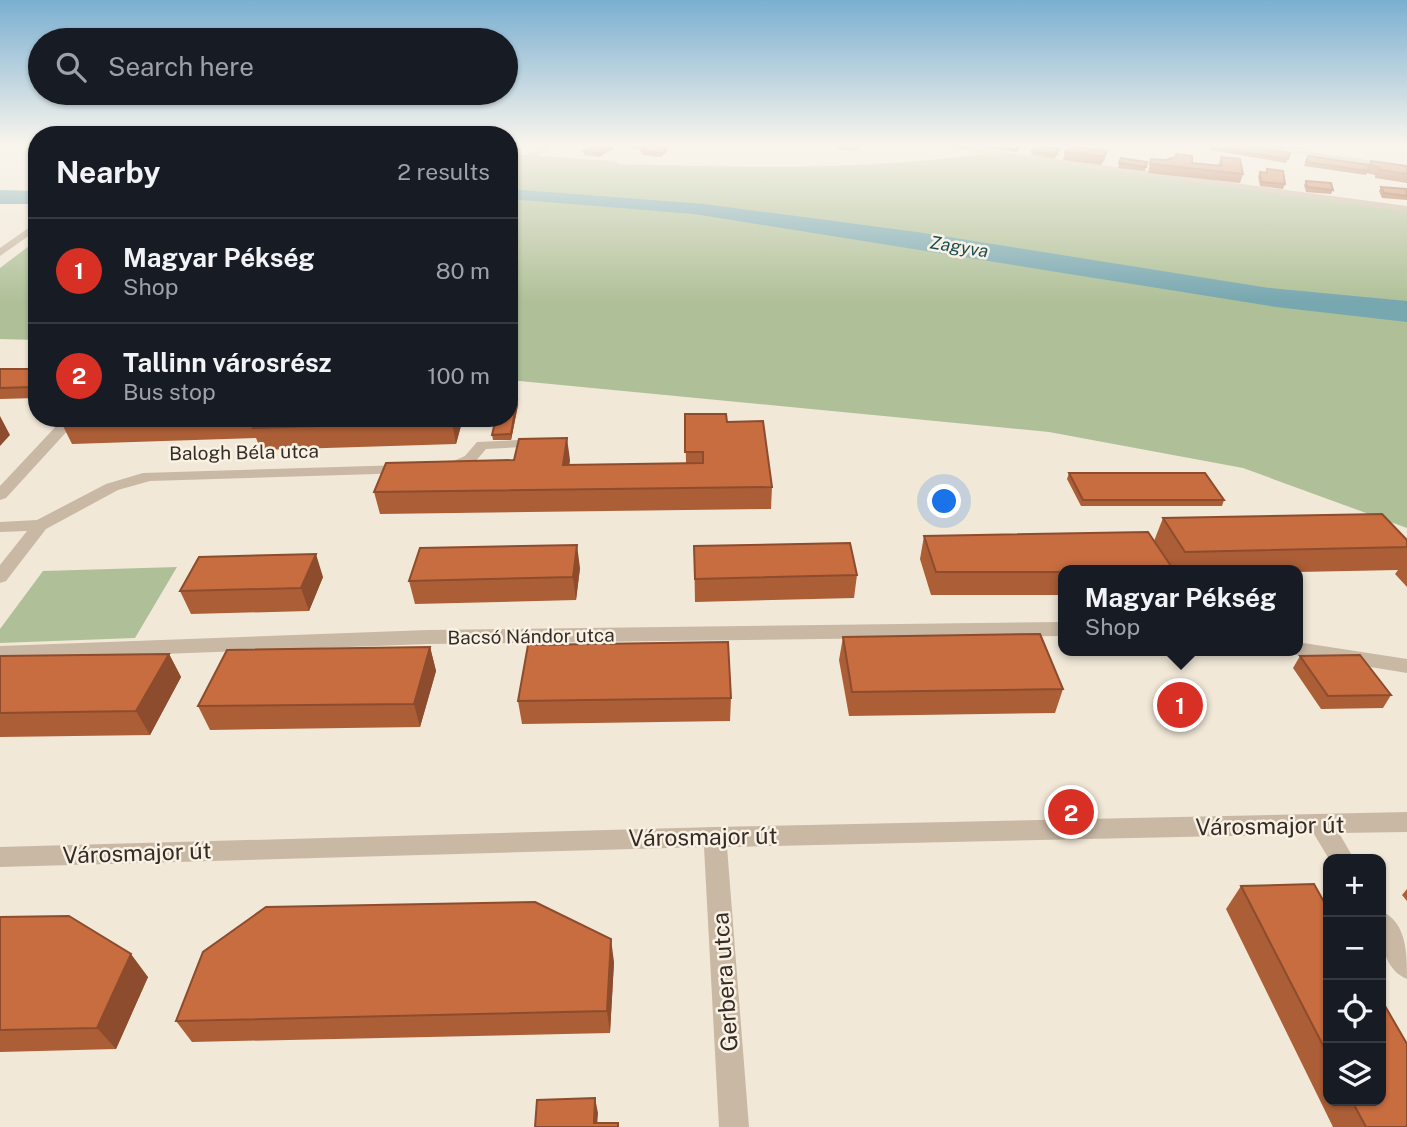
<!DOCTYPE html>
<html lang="en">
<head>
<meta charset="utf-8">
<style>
	:root { --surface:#171b24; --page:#242831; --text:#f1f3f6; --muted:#9ea1a6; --line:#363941; --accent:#d93025 }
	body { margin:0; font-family:"Public Sans",sans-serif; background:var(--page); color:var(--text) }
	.controls { position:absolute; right:21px; bottom:21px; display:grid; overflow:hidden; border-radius:14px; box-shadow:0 2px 5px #0004 }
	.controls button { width:63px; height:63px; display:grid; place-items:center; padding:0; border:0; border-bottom:2px solid var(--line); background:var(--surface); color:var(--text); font:35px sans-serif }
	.you { position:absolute; left:945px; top:502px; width:24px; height:24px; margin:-18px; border:5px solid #fff; border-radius:50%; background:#1a73e8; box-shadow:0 0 0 10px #1a73e833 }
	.badge { display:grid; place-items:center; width:46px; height:46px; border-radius:50%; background:var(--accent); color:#fff; font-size:23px; font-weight:700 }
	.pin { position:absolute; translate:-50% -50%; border:4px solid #fff; box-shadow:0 2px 7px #0006 }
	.popup { position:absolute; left:1058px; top:565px; width:245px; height:91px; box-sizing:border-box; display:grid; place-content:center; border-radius:14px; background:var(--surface); filter:drop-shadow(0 2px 5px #0005); font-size:23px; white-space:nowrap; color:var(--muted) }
	.popup b { font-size:26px; color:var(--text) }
	.popup::after { content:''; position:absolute; left:50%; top:100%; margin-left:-14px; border:14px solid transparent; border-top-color:var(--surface) }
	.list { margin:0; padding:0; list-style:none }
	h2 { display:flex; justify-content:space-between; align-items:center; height:91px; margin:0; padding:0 28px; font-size:30px }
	h2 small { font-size:23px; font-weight:400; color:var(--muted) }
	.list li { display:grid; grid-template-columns:46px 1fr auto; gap:21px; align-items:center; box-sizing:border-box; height:105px; padding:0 28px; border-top:2px solid var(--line) }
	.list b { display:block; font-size:26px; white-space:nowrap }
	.list p { margin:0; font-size:23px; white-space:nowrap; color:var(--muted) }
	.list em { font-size:23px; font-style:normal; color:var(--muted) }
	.icon { flex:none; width:38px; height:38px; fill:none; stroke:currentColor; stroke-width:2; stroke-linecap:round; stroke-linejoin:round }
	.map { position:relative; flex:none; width:1407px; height:1127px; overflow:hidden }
	.search { position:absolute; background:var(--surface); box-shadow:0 2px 5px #0004; left:28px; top:28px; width:490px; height:77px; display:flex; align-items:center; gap:18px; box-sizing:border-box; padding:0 24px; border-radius:38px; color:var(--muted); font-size:26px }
	.panel { position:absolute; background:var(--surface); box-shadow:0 2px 5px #0004; left:28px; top:126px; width:490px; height:301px; border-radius:28px }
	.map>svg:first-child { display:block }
</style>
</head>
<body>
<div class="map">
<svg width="1407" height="1127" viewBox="0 0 1407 1127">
	<rect width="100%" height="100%" fill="#f1e8d8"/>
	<path fill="#afc098" d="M984,154l71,7 352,47v320l-164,-60 -194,-36 -540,-52v-220c158,5 318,15 475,-6z
		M37,240v100l-37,-1v-71z
		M177,567l-42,71 -135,5v-14l43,-58z"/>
	<path fill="#77a7af" d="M509,189l195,15 213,28 352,56 138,13v21l-131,-15 -582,-93 -185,-15z
		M0,190l37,1v13h-37z"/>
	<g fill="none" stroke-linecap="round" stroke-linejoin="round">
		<path fill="#c9b8a4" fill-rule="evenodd" d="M546,144h11l-19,12 77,5 4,3 -4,3 -106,-6v-6h17z
			M919,144h25l463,62v6z
			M1237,144h22l148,22v6z
			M37,222v8l-37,26v-8z
			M65,421l5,1 2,3 -2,3 -64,70 -6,2v-14l60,-64z
			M518,440l7,4 -2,3 -37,2 -11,13 -32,12 -8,-5 30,-13 12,-14z
			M404,465l5,2 3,3 -3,3 -259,8 -32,9 -72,39 -40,52 -6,2v-18l27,-34 -27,1v-10l37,-2 69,-36 37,-11z
			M1063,622v14l-635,8 -428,16v-14l428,-16z
			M1297,642l110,17v14l-117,-19 -2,-3h9z
			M1407,812v20l-68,1 15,26h-25l-15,-25 -587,13 22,280h-30l-15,-280 -704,20v-20l715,-20z
			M1381,911c26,11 26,43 26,68 -26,-11 -27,-44 -26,-68z"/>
	</g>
	<path fill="#ac5e37" d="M626,144h24l-7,6 -17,-3z
		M862,144l-7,7 -18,-2v-4z
		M964,144h58l-1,3 -5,5z
		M1171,144h17l-1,3z
		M1213,144l77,9 -4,10 -76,-13z
		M1288,144h15l-1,5 -15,-2z
		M614,148l-15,9 -15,-2v-4z
		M642,151l25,1 -7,5 -18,-2z
		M1032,151l27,2 -5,6 -23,-4z
		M1107,151l-2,8 -4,6 -38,-5 2,-8z
		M1176,154l16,9 26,2 3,-8 22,17 -3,9 -92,-10 3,-14 14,1 10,-3z
		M1308,156l61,9 2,-4 36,5v17l-32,-5v-3l-8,-2 -1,2 -62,-9z
		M1121,158l26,4 -2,9 -27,-3z
		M1267,169l18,15 -2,5 -23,-3 -2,-10 2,-4 5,1z
		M1306,181l27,9 -2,4 -25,-2 -2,-7z
		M1381,187l26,3v10l-25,-2 -3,-7z
		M0,369h37v29l-37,1z
		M517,400l1,5 -7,35h-18l-1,-5z
		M685,414l42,8 45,65 -1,22 -391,5 -6,-22 196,-32 -1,5 117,-2z
		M65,418h398v1l-7,25 -195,6 -5,-12 -184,6 -11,-22z
		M1069,473l155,27 -2,6h-141l-14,-27z
		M1163,518l244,22v47l-12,-13 3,-4 -101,2v-2h-125l-2,-3 -1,3h-106v25h-132l-11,-36 4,-23 230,5z
		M694,546l163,29 -3,23 -159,4z
		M580,568l-4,32 -161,4 -6,-23z
		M323,577l-14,34 -118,3 -11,-23z
		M843,637l220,52 -8,24 -206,3 -10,-56z
		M430,647l6,24 -16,56 -210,3 -12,-24z
		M169,654l12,23 -31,58 -150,2v-81z
		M1300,656l91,39 -8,13 -62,1 -28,-41z
		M731,698l-1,23 -208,3 -4,-23z
		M1241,886l87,23v192h53l26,26h-74l-107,-218z
		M1407,889v12l-5,-6z
		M0,917l148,60 -32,72 -116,3z
		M614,962l-4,71 -418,9 -16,-21z"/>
	<path fill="#8c4c2d" d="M510,144h9l-9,6z
		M614,144v4l-15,9 -1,-4z
		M644,144h6l-7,6v-4z
		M858,144h4l-7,7v-4z
		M1022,144l-1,3 -5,5 1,-7z
		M667,148v4l-7,5v-4z
		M37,383v12l-5,-8z
		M517,400l1,5 -7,35v-6z
		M0,416l10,19 -10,11z
		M453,418h10l-7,26 -4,-22z
		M567,438l3,22 -4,27 -3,-22z
		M577,545l3,23 -4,32 -3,-23z
		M316,554l7,23 -14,34 -8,-23z
		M430,647l6,24 -16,56 -6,-23z
		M169,654l12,23 -31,58 -14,-24z
		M611,939l3,23 -4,71 -3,-22z
		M131,954l17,23 -32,72 -19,-21z
		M595,1098l3,15 -1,14 -3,-4z"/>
	<path fill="#c86d40" stroke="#8c4c2d" stroke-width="2" d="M595,144h18l-15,9 -14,-2z
		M858,144l-3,3 -18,-2v-1z
		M1213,144h18l59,9 -2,6 -76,-12z
		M649,146l18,2 -7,5 -18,-2z
		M1037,146l23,3 -5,6 -23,-4z
		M1069,146l38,5 -4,6 -38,-5z
		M1176,154l16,2v7l30,3 -1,-9 19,2 3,15 -93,-10 1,-5 14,1 11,-3z
		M1308,156l61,9 -1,6 -62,-9z
		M1121,158l26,4 -1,5 -27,-4z
		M1371,161l36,5v8l-28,-4v-3l-9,-2z
		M1267,169l16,2 2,13 -24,-2 -1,-10 7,1z
		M1306,181l25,2 2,7 -26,-3z
		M1381,187l25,2 1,7 -23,-3z
		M0,369h37v14l-5,4 -32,1z
		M509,400h8l-6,34 -19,1 4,-17h13z
		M685,414h41l1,8 36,-1 9,66 -398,5 12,-29 128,-3 5,-21 48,-1 -4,27 140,-2v-11h-18z
		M65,418h135l-139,4z
		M259,418h194l-1,4 -199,6z
		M1069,473h136l19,27h-141z
		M1382,514l25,26v7l-222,5 -22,-34z
		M1148,532l23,34 -78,4h-30v2h-127l-12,-36z
		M850,543l7,32 -162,4 -1,-33z
		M577,545l-4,32 -164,4 11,-33z
		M316,554l-15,34 -121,3 19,-34z
		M1040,634l23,55 -211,3 -9,-55z
		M728,642l3,56 -213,3 10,-56z
		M430,647l-16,57 -216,2 29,-56z
		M169,654l-33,57 -136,2v-57z
		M1360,655l31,40 -63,1 -28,-40z
		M1314,884l14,25v146l-87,-169z
		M535,902l76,37 -4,72 -431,10 27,-69 63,-45z
		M69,916l62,38 -34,74 -97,2v-113z
		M1381,999l26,45v83h-41l-14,-26h29z
		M595,1098l-1,25h24v4h-83l2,-27z"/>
	<linearGradient id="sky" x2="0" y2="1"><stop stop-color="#7bafd1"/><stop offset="0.48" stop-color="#f9f5ed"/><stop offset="1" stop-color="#f9f5ed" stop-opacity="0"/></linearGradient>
	<rect width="1407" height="302" fill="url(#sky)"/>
	<g text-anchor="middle" stroke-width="5" stroke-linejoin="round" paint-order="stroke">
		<g font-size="18" font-style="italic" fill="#1b4d56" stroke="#f9f1e4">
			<text transform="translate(959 247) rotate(9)" y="6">Zagyva</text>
		</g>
		<g font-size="19" fill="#352c26" stroke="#f9f1e4">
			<text transform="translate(244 452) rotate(-1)" y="7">Balogh Béla utca</text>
			<text transform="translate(531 636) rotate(-1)" y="7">Bacsó Nándor utca</text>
		</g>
		<g font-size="23" fill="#352c26" stroke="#f9f1e4">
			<text transform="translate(1270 826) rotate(-1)" y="8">Városmajor út</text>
			<text transform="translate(703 837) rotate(-1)" y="8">Városmajor út</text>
			<text transform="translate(137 853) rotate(-2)" y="8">Városmajor út</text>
			<text transform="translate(725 982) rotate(-94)" y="8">Gerbera utca</text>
		</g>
	</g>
</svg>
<div class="controls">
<button>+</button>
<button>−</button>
<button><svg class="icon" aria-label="locate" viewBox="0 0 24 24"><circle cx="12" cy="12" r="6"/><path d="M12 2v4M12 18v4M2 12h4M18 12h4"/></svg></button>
<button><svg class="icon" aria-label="layers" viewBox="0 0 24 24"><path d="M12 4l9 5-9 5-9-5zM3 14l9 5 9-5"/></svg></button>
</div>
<div class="you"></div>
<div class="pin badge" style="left:1180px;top:705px">1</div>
<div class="popup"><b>Magyar Pékség</b>Shop</div>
<div class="pin badge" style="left:1071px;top:812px">2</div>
<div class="search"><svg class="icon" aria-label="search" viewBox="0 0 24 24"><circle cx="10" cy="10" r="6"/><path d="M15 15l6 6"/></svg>Search here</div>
<section class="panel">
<h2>Nearby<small>2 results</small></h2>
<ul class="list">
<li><span class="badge">1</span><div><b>Magyar Pékség</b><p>Shop</p></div><em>80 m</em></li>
<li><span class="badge">2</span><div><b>Tallinn városrész</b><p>Bus stop</p></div><em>100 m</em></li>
</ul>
</section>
</div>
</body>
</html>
